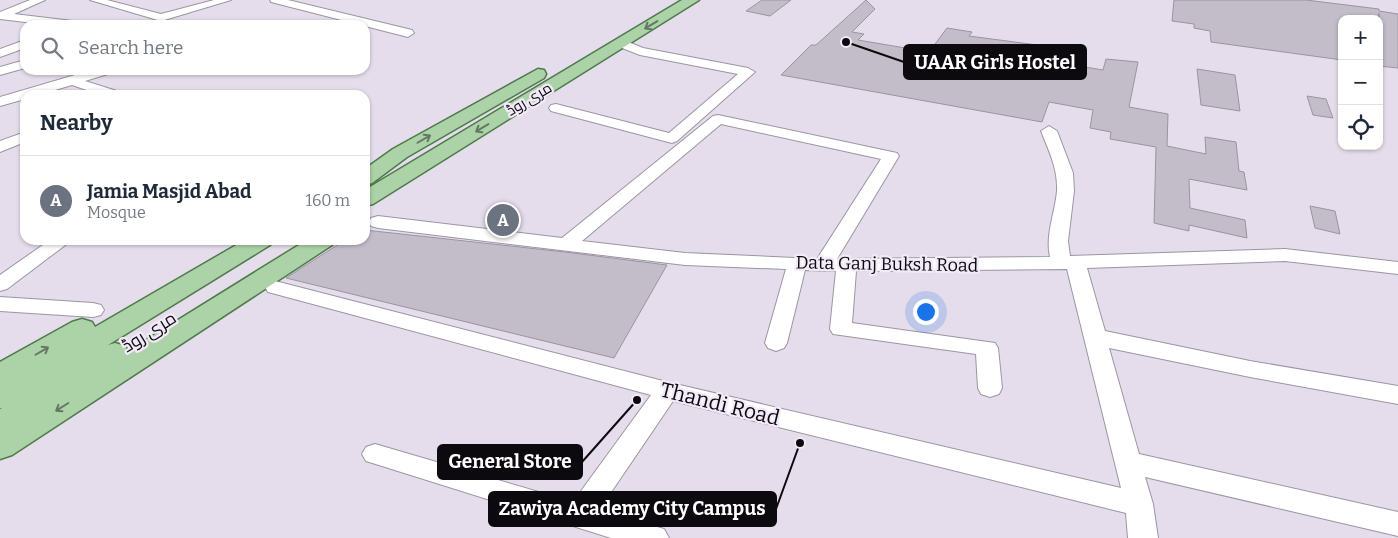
<!DOCTYPE html>
<html lang="en">
<head>
<meta charset="utf-8">
<style>
	:root { --surface:#fff; --page:#f6f6f7; --text:#1f2937; --muted:#747a83; --line:#e0e1e3; --accent:#2c7e29 }
	body { margin:0; font-family:Bitter,Cairo,serif; background:var(--page); color:var(--text) }
	.controls { position:absolute; right:15px; top:15px; display:grid; overflow:hidden; border-radius:10px; box-shadow:0 1px 4px #0004 }
	.controls button { width:45px; height:45px; display:grid; place-items:center; padding:0; border:0; border-bottom:1px solid var(--line); background:var(--surface); color:var(--text); font:25px sans-serif }
	.you { position:absolute; left:925px; top:311px; width:18px; height:18px; margin:-12px; border:4px solid #fff; border-radius:50%; background:#1a73e8; box-shadow:0 0 0 8px #1a73e833 }
	.badge { display:grid; place-items:center; width:32px; height:32px; border-radius:50%; background:var(--accent); color:#fff; font-size:16px; font-weight:700 }
	.pin { position:absolute; translate:-50% -50%; border:2px solid #fff; box-shadow:0 1px 5px #0006 }
	.list { margin:0; padding:0; list-style:none }
	h2 { display:flex; justify-content:space-between; align-items:center; height:65px; margin:0; padding:0 20px; font-size:21px }
	h2 small { font-size:16px; font-weight:400; color:var(--muted) }
	.list li { display:grid; grid-template-columns:32px 1fr auto; gap:15px; align-items:center; box-sizing:border-box; height:90px; padding:0 20px; border-top:1px solid var(--line) }
	.list b { display:block; font-size:19px; white-space:nowrap }
	.list p { margin:0; font-size:16px; white-space:nowrap; color:var(--muted) }
	.list em { font-size:16px; font-style:normal; color:var(--muted) }
	.icon { flex:none; width:28px; height:28px; fill:none; stroke:currentColor; stroke-width:2; stroke-linecap:round; stroke-linejoin:round }
	.map { position:relative; flex:none; width:1398px; height:538px; overflow:hidden }
	.search { position:absolute; background:var(--surface); box-shadow:0 1px 4px #0004; left:20px; top:20px; width:350px; height:55px; display:flex; align-items:center; gap:12px; box-sizing:border-box; padding:0 18px; border-radius:15px; color:var(--muted); font-size:19px }
	.panel { position:absolute; background:var(--surface); box-shadow:0 1px 4px #0004; left:20px; top:90px; width:350px; height:155px; border-radius:15px }
	.map>svg:first-child { display:block }
</style>
</head>
<body>
<div class="map">
<svg width="1398" height="538" viewBox="0 0 1398 538">
	<rect width="100%" height="100%" fill="#e5ddeb"/>
	<path fill="#c3bcc9" stroke="#9b94a0" d="M762,0h29l-21,16 -24,-5z
		M866,0l9,9 -23,23 12,2 -6,6 71,12 18,-24 25,4 -3,4 99,13 -2,3 5,1 -4,11 36,6 3,-11 32,3 -9,45 39,7 -1,32 39,8 -1,-17 31,5 3,29 5,1 3,18 -58,-11 1,29 55,12 2,18 -58,-13v6l-35,-8 2,-76 -46,-8 1,-7 -21,-4 3,-18 -44,-8 -7,20 -261,-47 30,-30h5z
		M1174,0h132l73,9v2l19,3v54l-19,-2v-53v6h-37v41l-131,-18 -1,-11 -16,-3v-4l-22,-3z
		M1197,69l38,6 5,36 -39,-6z
		M1307,96l19,3 7,19 -20,-3z
		M1310,206l25,5 5,23 -25,-6z
		M365,230l200,22 102,13 -53,93 -328,-80 59,-38h20z"/>
	<g fill="none" stroke-linecap="round" stroke-linejoin="round">
		<g stroke="#9c95a1" stroke-width="2">
			<path id="minor" d="M30,0h15l-31,14 67,8 6,3h-37l-50,-6v-7z
				M90,0h17l54,14 53,-14h17l-70,21z
				M270,0h18l124,30 2,3 -6,4 -137,-35z
				M621,39l22,9 105,20 7,4 -78,69 -5,2 -121,-32 -2,-3 2,-3 5,-1 113,29 69,-59 -98,-19 -23,-9 -2,-3z
				M25,40v8l-25,9v-8z
				M25,60v8l-25,7v-8z
				M92,70h21l-2,3 -26,8 35,11 2,3h-21l-29,-10 -34,10h-13v4l-25,7v-9z
				M718,115l179,38 2,3 -62,103 213,-2c-5,-22 5,-44 7,-66 1,-22 -8,-40 -16,-60l8,-5 8,5 16,42 1,18 -6,50 2,15 215,-7 113,13v12l-113,-13 -198,7 18,63 145,30 148,25v18l-148,-27 -141,-29 30,106 259,58v24l-253,-59 8,27 5,34h-30l-2,-25 -453,-112 -74,109 65,19 5,9h-58l-245,-77 -4,-7 4,-7 9,-3 198,58 78,-107 -383,-103 -3,-5 3,-5 7,-1 392,101 454,106 -54,-219 -211,2 -4,52 143,20 3,5 4,40 -3,6 -9,3 -9,-3 -3,-6 -2,-34 -143,-20 -3,-5 6,-58 -31,-1 -18,73 -3,5 -8,3 -8,-3 -3,-5 21,-74 -101,-4 -307,-37 -7,-2 -2,-4 2,-4 7,-2 184,22 151,-122zM721,124l160,35 -64,100 -132,-6 -103,-12z
				M25,132v10l-25,10v-11z
				M50,240h22l-65,49 -7,2v-16z
				M0,297l93,6 8,2 3,5 -3,5 -8,2 -93,-6z"/>
		</g>
		<g stroke="#4f7a4c" stroke-width="3">
			<path id="major" d="M682,0h17l-326,204 -8,2v-16z
				M538,69l6,1 2,4 -2,4 -137,79 -35,26 -7,2v-16l28,-20z
				M245,240h29l-4,5 -162,100 7,-2 10,3 3,5 179,-111h29l-4,5 -320,210 -12,4v-50l2,-1h-2v-46l72,-40 10,-3 10,3 3,5z"/>
		</g>
		<use href="#minor" fill="#fff" fill-rule="evenodd"/>
		<use href="#major" fill="#abd3a7" fill-rule="evenodd"/>
	</g>
	<defs><path id="oneway-shaft" d="M-6 0H5M1.5-3L5.5 0L1.5 3" fill="none" stroke-width="1.6" stroke-linecap="round" stroke-linejoin="round" transform="scale(1.25)"/></defs>
	<g stroke="#647963">
		<use href="#oneway-shaft" transform="translate(651 25) rotate(149)"/>
		<use href="#oneway-shaft" transform="translate(482 128) rotate(149)"/>
		<use href="#oneway-shaft" transform="translate(424 139) rotate(-30)"/>
		<use href="#oneway-shaft" transform="translate(42 351) rotate(-30)"/>
		<use href="#oneway-shaft" transform="translate(62 407) rotate(148)"/>
	</g>
	<g text-anchor="middle" stroke-width="4.5" stroke-linejoin="round" paint-order="stroke">
		<g font-size="15" fill="#0d0a0f" stroke="#f2eaf8">
			<text transform="translate(529 99) rotate(-31)" y="5">مری روڈ</text>
		</g>
		<g font-size="18" fill="#0d0a0f" stroke="#f2eaf8">
			<text transform="translate(887 264) rotate(1)" y="6">Data Ganj Buksh Road</text>
			<text transform="translate(149 332) rotate(-32)" y="6">مری روڈ</text>
		</g>
		<g font-size="21" fill="#0d0a0f" stroke="#f2eaf8">
			<text transform="translate(720 404) rotate(14)" y="7">Thandi Road</text>
		</g>
	</g>
	<path fill="none" stroke="#0d0a0f" stroke-width="2" d="M846 42L904 62M637 400L582 462M800 443L776 509"/>
	<g fill="#0d0a0f" stroke="#f2eaf8" stroke-width="2">
		<circle cx="846" cy="42" r="5"/>
		<circle cx="637" cy="400" r="5"/>
		<circle cx="800" cy="443" r="5"/>
	</g>
	<g fill="#0d0a0f" stroke="#0d0a0f" stroke-width="2">
		<rect x="904" y="45" width="182" height="34" rx="5"/>
		<rect x="438" y="445" width="144" height="34" rx="5"/>
		<rect x="489" y="492" width="287" height="34" rx="5"/>
	</g>
	<g font-size="19" text-anchor="middle" font-weight="bold" fill="#fff">
		<text x="995" y="69">UAAR Girls Hostel</text>
		<text x="510" y="468">General Store</text>
		<text x="632" y="515">Zawiya Academy City Campus</text>
	</g>
</svg>
<div class="controls">
<button>+</button>
<button>−</button>
<button><svg class="icon" aria-label="locate" viewBox="0 0 24 24"><circle cx="12" cy="12" r="6"/><path d="M12 2v4M12 18v4M2 12h4M18 12h4"/></svg></button>
</div>
<div class="you"></div>
<div class="pin badge" style="left:503px;top:220px;background:#6b7280">A</div>
<div class="search"><svg class="icon" aria-label="search" viewBox="0 0 24 24"><circle cx="10" cy="10" r="6"/><path d="M15 15l6 6"/></svg>Search here</div>
<section class="panel">
<h2>Nearby<small></small></h2>
<ul class="list">
<li><span class="badge" style="background:#6b7280">A</span><div><b>Jamia Masjid Abad</b><p>Mosque</p></div><em>160 m</em></li>
</ul>
</section>
</div>
</body>
</html>
